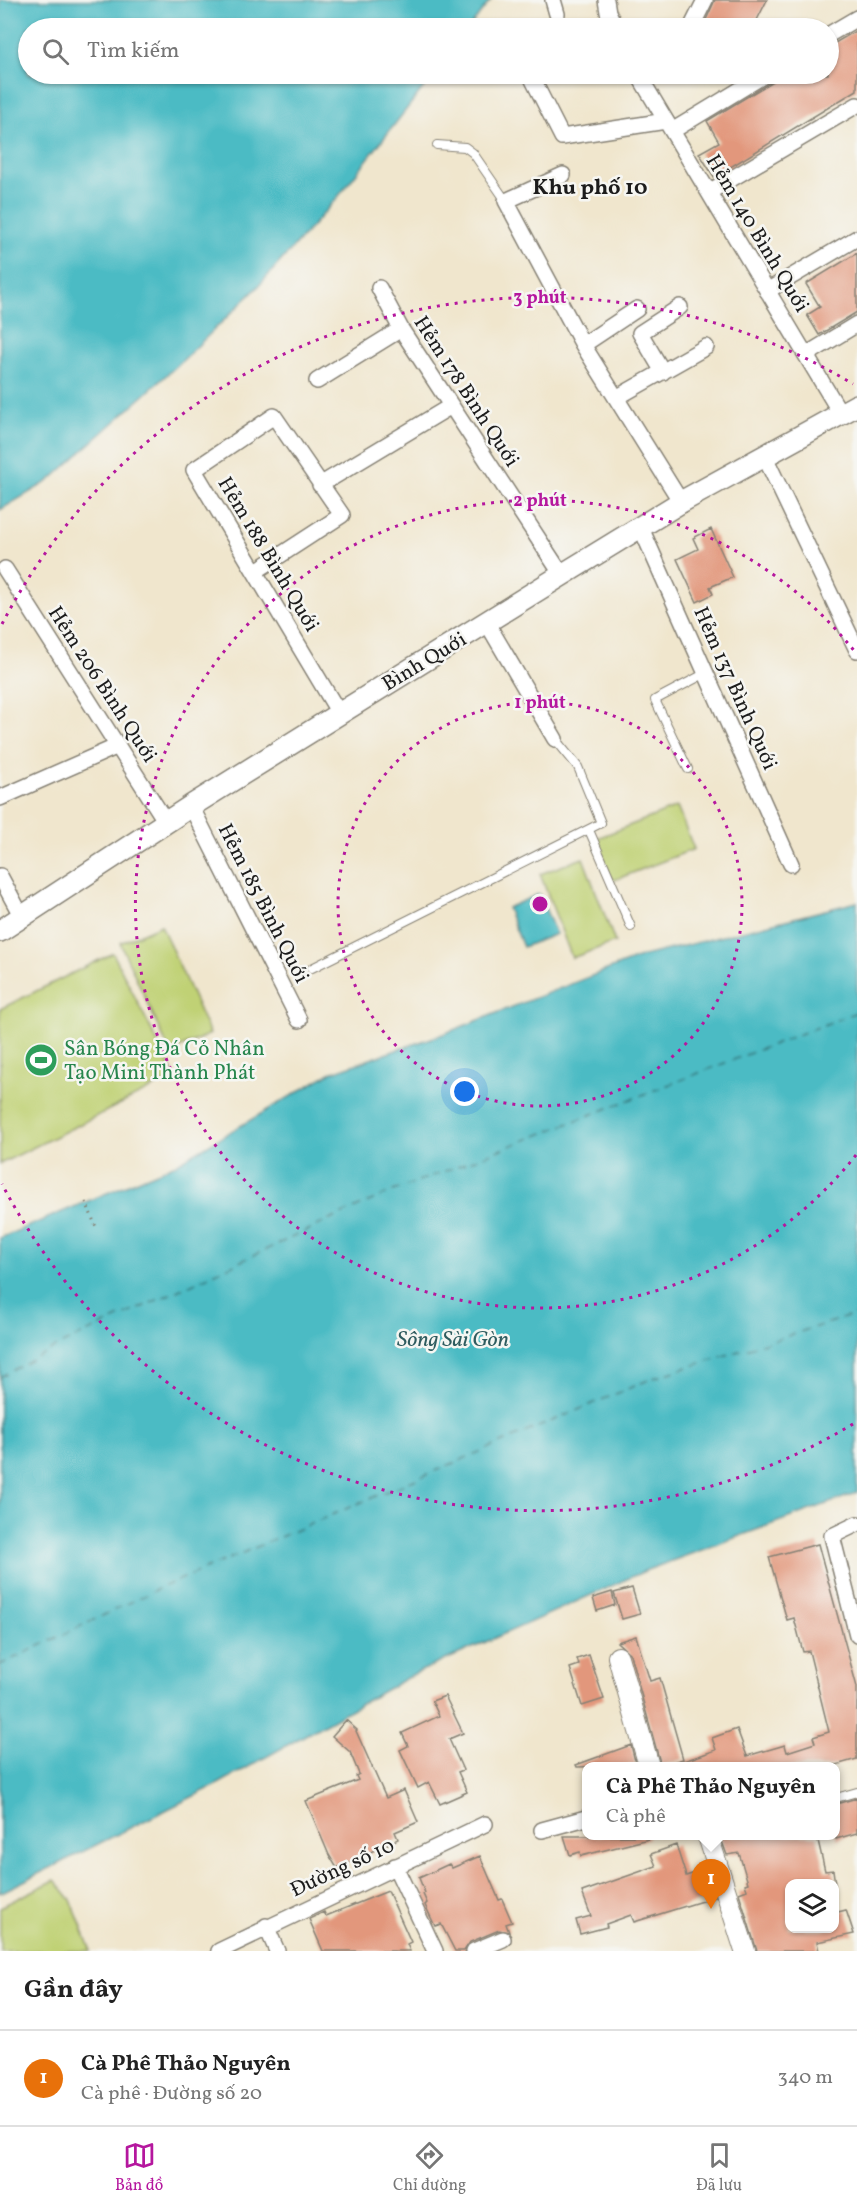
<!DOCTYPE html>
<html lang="vi">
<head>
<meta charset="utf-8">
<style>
	:root { --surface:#fff; --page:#f2f2f2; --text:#222; --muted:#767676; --line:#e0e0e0; --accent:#b5179e }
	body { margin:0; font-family:Vollkorn,serif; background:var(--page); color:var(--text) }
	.controls { position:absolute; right:18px; bottom:18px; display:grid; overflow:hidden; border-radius:12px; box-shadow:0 2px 4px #0004 }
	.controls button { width:54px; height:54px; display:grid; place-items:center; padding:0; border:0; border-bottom:2px solid var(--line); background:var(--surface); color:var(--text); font:30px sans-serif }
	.you { position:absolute; left:465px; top:1092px; width:21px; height:21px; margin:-15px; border:4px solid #fff; border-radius:50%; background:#1a73e8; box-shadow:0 0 0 9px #1a73e833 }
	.badge { display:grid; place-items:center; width:39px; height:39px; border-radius:50%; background:var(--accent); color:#fff; font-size:20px; font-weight:700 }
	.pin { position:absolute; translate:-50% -50px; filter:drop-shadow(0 2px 3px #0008) }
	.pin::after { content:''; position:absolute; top:32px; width:21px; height:18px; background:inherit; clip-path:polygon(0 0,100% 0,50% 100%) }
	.popup { position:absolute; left:582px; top:1762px; width:258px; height:78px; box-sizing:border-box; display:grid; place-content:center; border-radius:12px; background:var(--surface); filter:drop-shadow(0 2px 4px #0005); font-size:20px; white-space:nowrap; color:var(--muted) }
	.popup b { font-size:22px; color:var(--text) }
	.popup::after { content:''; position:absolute; left:50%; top:100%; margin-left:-12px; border:12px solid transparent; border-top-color:var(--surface) }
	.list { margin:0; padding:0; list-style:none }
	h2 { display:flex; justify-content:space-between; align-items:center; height:78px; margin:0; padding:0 24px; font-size:26px }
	h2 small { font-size:20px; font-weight:400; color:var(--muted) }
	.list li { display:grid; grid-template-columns:39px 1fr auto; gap:18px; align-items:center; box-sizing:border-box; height:96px; padding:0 24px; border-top:2px solid var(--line) }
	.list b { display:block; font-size:22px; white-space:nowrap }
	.list p { margin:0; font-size:20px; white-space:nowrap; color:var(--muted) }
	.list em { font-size:20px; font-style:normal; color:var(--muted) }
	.icon { flex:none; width:33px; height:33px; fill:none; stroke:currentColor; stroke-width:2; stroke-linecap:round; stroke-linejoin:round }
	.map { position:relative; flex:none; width:857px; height:1951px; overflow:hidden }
	.search { position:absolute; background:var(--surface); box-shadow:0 2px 4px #0004; left:18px; right:18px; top:18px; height:66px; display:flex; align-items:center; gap:15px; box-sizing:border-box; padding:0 21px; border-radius:33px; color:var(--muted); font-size:22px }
	.sheet { height:174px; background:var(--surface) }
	nav { display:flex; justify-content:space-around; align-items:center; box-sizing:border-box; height:84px; border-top:2px solid var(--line); background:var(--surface); font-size:16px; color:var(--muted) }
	nav a { display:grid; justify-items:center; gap:3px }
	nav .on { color:var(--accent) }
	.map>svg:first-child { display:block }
</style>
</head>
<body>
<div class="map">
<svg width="857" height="1951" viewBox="0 0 857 1951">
	<rect width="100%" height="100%" fill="#f6f6f2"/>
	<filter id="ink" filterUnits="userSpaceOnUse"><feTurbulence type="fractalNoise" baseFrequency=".0167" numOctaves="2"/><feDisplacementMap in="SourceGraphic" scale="12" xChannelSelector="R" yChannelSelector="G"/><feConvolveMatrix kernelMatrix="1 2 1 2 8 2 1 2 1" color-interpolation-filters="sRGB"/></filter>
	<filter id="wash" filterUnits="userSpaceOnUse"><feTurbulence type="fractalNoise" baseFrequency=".008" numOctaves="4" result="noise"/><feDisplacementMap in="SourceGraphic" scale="24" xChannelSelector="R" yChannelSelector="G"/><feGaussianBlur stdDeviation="1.35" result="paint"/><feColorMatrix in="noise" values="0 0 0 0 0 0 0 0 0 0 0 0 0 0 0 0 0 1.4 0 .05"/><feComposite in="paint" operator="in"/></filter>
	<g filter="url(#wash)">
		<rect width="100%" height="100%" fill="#f0e6cd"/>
		<path fill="#c0d174" stroke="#6e7648" stroke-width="1.5" d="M677,807l17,42 -82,32 -17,-42z
			M583,858l32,84 -43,16 -32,-84z
			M161,925l49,109 -40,18 -50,-109z
			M113,953l62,124 -175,87v-155z
			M55,1880l16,20 20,51h-91v-44z"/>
		<path fill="#4cbbc4" stroke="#346c70" stroke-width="1.5" d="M0,0h491l-22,28h-441v46h406l-96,123 -82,92 -74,72 -133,120 -49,29z
			M539,894l17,40 -33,13 -16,-39z
			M857,902v591l-210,77 -235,105 -192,108 -220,110v-655l176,-74 154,-91 113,-39 197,-77z"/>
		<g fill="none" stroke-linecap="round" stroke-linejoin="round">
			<path stroke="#2f5c5f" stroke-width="1.5" stroke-dasharray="8 6" stroke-linecap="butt" d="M0,1377l58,-31 330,-153 469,-181
				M0,1665l158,-76 495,-211 204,-64"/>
		</g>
		<g id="blocks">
			<path fill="#e2977b" d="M715,0h52l-14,28h-29l-18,-8z
				M857,30v60l-143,87 -15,-24 20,-11 -12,-21 78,-47h43v-27z
				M857,253v59l-38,23 -12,-20 13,-8 -14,-23z
				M711,529l22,48 -23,10 3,7 -16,8 -20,-43 21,-10 -5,-11z
				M818,1544l39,143v72l-28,8h-154v-3l41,-14 -4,-12 25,-9 10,27 38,-11 2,7 28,-9 -2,-6 16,-5 -20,-81 -6,1 -9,-34 -7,2 -18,-63z
				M632,1588l8,26 -18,5 -8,-26z
				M612,1592l3,13 -18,6 -4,-13z
				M636,1636l14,45 10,-3 23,81 -22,7 -31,-112 -13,-12z
				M589,1655l15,44 -22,7 -12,-38 9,-3 -2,-6z
				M445,1696l18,37 -14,6 14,31 -5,2 9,20 -27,12 -11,-22 -11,6 -18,-38 8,-4 -6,-13 37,-17 -7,-15z
				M346,1720l11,10 -1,1 30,67 18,-8 14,32 -23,10 3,7 -61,29 -8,-13 -23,-54 52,-21 -2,-4 3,-2 -9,-22 -18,-16z
				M631,1745l5,20 -59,2 -1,-2z
				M857,1798v35l-21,6v-35z
				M564,1836h84l1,3 -68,17 -1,-4 -10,3z
				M720,1836h97l8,35 8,-1 2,14h-46v45h45v-16l12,-3 8,24 -37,8 2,9h-62l-18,-58 8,-3 -2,-6 3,-1 -9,-30 -12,2z
				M676,1845l10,31 20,-7 9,28 -81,25 -3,-7 -25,9 1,3 -27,7 -4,-14 15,-4 -9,-24 74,-26 -5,-12z
				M480,1856l19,44 3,-1 10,23 -6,2 3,8 -10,-2 -29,12 -6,9h-9l-14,-27 -6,2 -10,-21 2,-2 -4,-9 2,-1 -6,-15 30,-14 3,4z
				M388,1891l23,51 -4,2 3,7h-87l-14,-32 15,-7 2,4z"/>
		</g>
	</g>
	<g filter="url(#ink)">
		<use href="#blocks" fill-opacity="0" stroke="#868174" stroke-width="1.5"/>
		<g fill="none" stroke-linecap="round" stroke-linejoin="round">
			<g stroke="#868174" stroke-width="10">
				<path id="service" d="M437,145l28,2 8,6 33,48
					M688,769l-33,-69 51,-27
					M589,830l42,97
					M312,968l289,-145 -23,-56 -23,-28
					M836,1798l21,-6"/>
			</g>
			<g stroke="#868174" stroke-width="18">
				<path id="minor" d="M553,0l4,14
					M606,0l2,12 8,16
					M691,28l14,-28
					M828,35l29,-17
					M530,74l32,63 104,-16
					M638,74l203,340
					M672,131l94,-57
					M563,175l-57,26 77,144 98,157
					M709,192l148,-87
					M379,288l22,41 161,246
					M767,291l90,-53
					M583,345l54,-36
					M806,355l51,-31
					M663,372l-23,-39 40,-26
					M317,381l84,-52
					M616,398l90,-51
					M765,457l92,193
					M320,485l131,-79
					M641,528l150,336
					M5,569l161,253
					M256,571l86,-56 -68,-99 -80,54 145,243
					M487,623l68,116
					M0,798l118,-52
					M191,806l108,214
					M0,876l22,41
					M857,1524l-25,12 25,99
					M542,1830l44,-12
					M395,1866l40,85
					M266,1926l11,25
					M219,1951l266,-127
					M474,1951l29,-12"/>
			</g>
			<g stroke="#868174" stroke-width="22">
				<path id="tertiary" d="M618,1657l31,109
					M708,1836l37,115"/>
			</g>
			<g stroke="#868174" stroke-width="24">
				<path id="secondary" d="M0,931l191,-125 371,-231 119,-73 176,-97"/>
			</g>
			<path stroke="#868174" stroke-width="3" stroke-dasharray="1.5 4.5" stroke-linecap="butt" d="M86,1202l10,25"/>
			<use href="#service" stroke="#fff" stroke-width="8"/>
			<use href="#minor" stroke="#fff" stroke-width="15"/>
			<use href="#tertiary" stroke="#fff" stroke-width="20"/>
			<use href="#secondary" stroke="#fff" stroke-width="21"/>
		</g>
	</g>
	<g fill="none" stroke="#b5179e" stroke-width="3" stroke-dasharray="3 6">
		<circle cx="540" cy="904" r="202"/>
		<path d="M856 1155A404 404 0 1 1 856 653"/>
		<path d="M853 1424A607 607 0 0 1 2 1184M2 624A607 607 0 0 1 853 384"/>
	</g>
	<defs>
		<g id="stadium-disc" transform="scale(1.725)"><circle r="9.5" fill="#2e9e5b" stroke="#f6f6f2"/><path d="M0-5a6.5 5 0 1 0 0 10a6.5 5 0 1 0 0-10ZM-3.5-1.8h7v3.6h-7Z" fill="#fff"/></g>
	</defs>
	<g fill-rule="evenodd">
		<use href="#stadium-disc" x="41" y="1060"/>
	</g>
	<g text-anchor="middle" stroke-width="5" stroke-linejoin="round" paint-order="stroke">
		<g font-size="21" fill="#1c1c1c" stroke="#f6f6f2">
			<text transform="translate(758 233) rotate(59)" y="7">Hẻm 140 Bình Quới</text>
			<text transform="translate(467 391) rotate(57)" y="7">Hẻm 178 Bình Quới</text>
			<text transform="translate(269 554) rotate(59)" y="7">Hẻm 188 Bình Quới</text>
			<text transform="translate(424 661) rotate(-31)" y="7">Bình Quới</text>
			<text transform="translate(103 684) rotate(57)" y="7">Hẻm 206 Bình Quới</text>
			<text transform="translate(736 688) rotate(66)" y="7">Hẻm 137 Bình Quới</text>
			<text transform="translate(264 903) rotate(63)" y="7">Hẻm 185 Bình Quới</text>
			<text transform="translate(342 1867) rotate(-25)" y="7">Đường số 10</text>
		</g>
		<g font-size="21" fill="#27864d" stroke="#f6f6f2" text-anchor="start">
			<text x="64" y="1055">Sân Bóng Đá Cỏ Nhân<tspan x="64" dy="24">Tạo Mini Thành Phát</tspan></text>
		</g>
		<g font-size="22" font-weight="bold" fill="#1c1c1c" stroke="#f6f6f2">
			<text x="590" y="194">Khu phố 10</text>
		</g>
		<g font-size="22" font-style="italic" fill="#2f5c5f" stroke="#f6f6f2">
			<text x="453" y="1346">Sông Sài Gòn</text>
		</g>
	</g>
	<circle cx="540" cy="904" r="9" fill="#b5179e" stroke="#f6f6f2" stroke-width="3"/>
	<g font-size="18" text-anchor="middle" font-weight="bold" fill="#b5179e" stroke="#f6f6f2" stroke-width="5" stroke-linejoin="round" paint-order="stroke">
		<text x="540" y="303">3 phút</text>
		<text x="540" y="506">2 phút</text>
		<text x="540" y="708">1 phút</text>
	</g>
</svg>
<div class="controls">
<button><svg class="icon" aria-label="layers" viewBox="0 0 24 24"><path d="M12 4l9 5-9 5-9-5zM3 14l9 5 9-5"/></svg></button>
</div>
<div class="you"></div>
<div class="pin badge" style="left:711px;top:1909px;background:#e8710a">1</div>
<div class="popup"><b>Cà Phê Thảo Nguyên</b>Cà phê</div>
<div class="search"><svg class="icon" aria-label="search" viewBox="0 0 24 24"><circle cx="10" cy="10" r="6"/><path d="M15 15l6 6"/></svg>Tìm kiếm</div>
</div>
<section class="sheet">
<h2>Gần đây<small></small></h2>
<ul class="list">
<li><span class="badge" style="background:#e8710a">1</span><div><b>Cà Phê Thảo Nguyên</b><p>Cà phê · Đường số 20</p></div><em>340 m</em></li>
</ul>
</section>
<nav>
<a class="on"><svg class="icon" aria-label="map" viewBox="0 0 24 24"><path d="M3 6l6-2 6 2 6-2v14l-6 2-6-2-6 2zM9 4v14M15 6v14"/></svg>Bản đồ</a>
<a><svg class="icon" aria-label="directions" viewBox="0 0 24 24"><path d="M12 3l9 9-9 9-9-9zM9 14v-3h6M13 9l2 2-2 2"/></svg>Chỉ đường</a>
<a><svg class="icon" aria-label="saved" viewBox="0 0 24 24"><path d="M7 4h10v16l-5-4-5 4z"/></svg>Đã lưu</a>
</nav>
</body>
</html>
